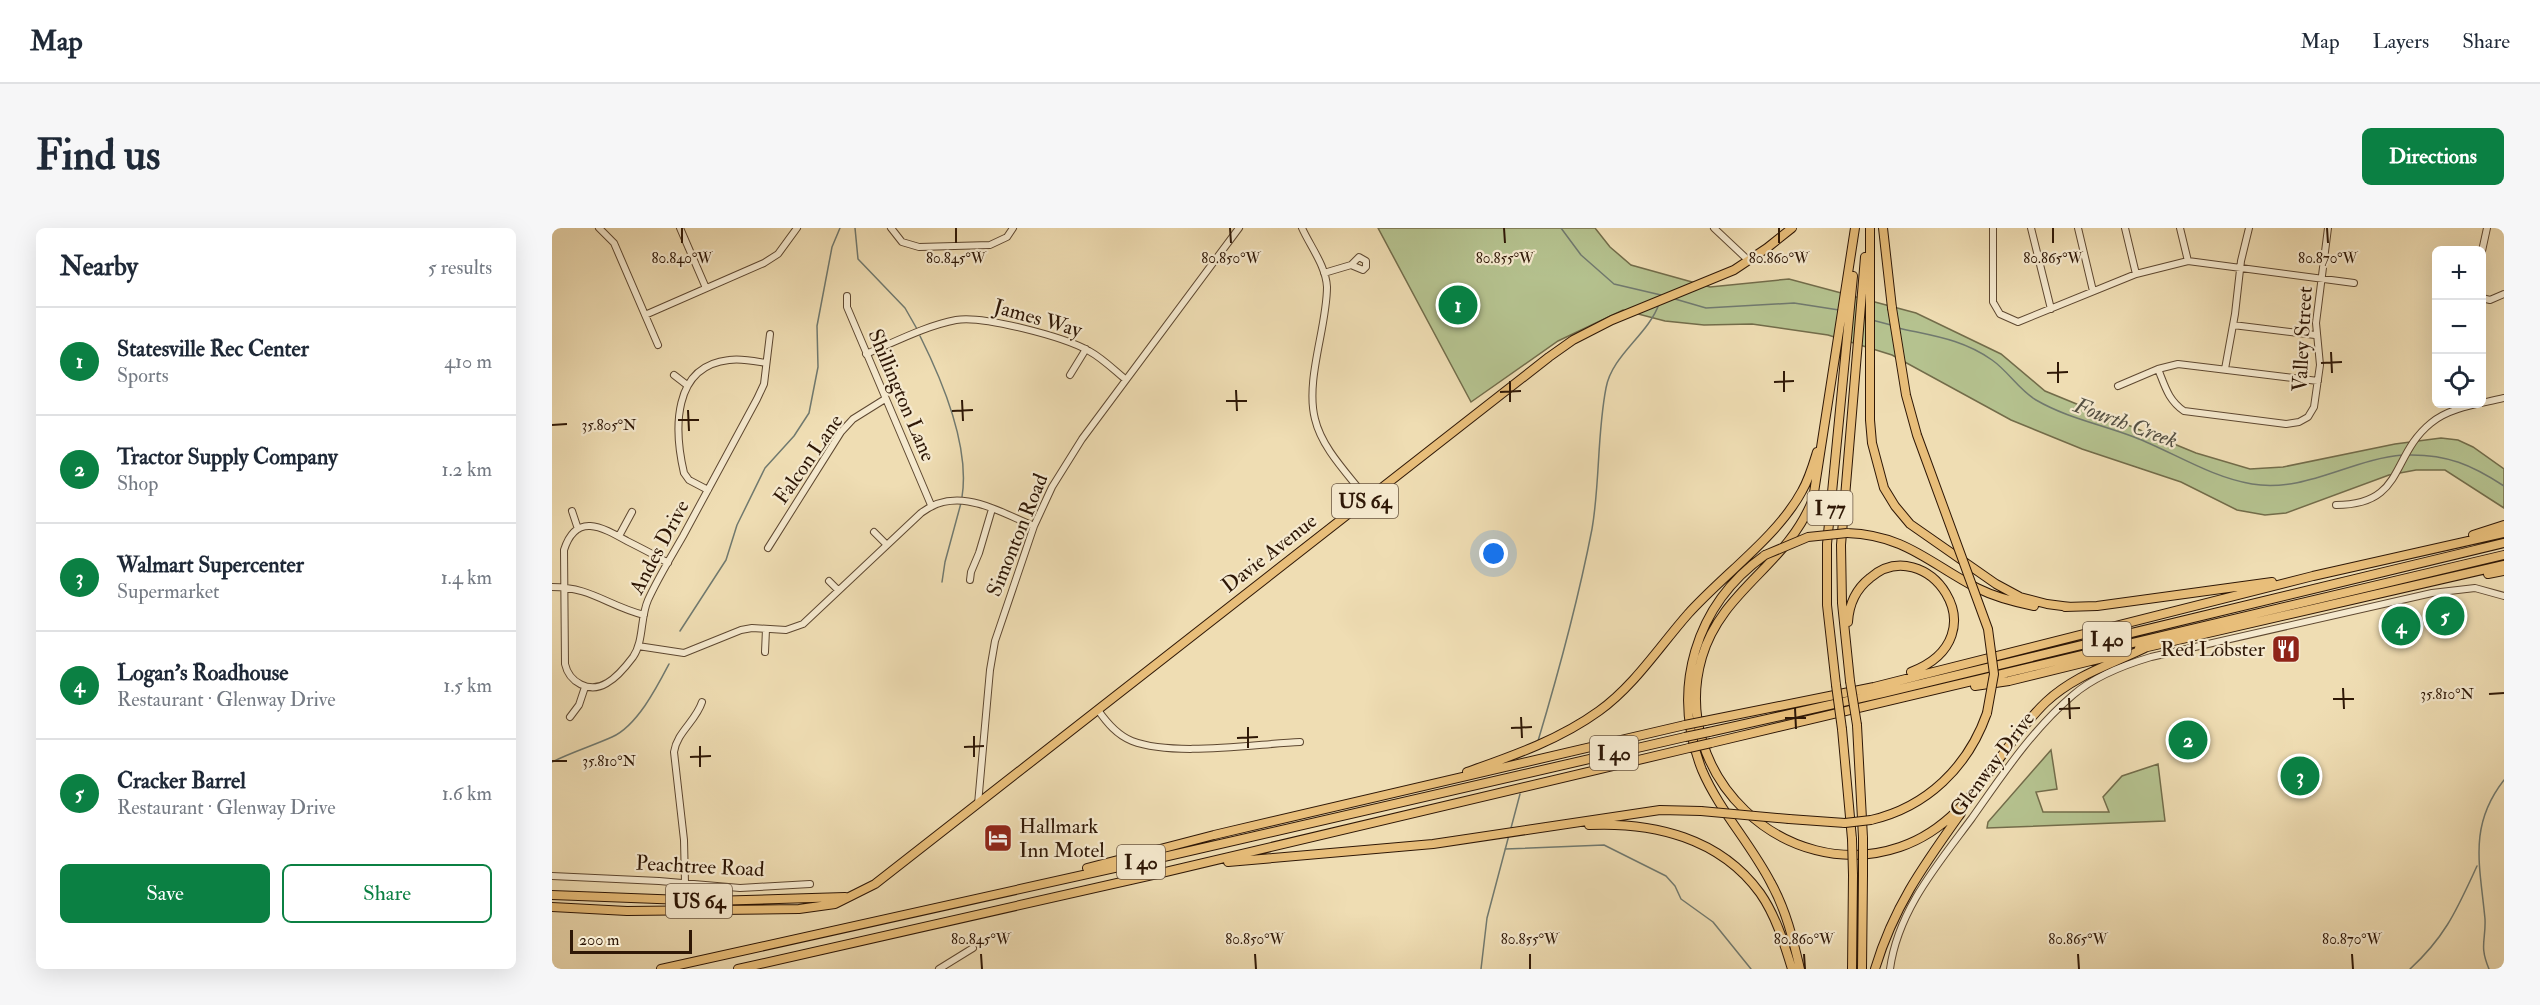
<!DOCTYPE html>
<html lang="en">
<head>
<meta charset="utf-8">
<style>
	:root { --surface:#fff; --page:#f6f6f7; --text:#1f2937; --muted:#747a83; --line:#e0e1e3; --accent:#0b8043 }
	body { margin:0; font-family:"IM FELL Double Pica",serif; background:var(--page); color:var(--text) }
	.controls { position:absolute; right:18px; top:18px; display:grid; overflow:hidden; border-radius:9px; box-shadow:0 6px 24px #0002 }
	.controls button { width:54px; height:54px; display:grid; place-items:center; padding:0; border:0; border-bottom:2px solid var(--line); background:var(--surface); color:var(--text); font:30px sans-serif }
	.scale { position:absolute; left:18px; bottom:15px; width:122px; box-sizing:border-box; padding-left:6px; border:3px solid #2e1706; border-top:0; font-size:16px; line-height:21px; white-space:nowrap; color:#2e1706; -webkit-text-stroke:4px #f5e9ce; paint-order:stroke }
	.you { position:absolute; left:942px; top:326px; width:21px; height:21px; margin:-15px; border:4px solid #fff; border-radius:50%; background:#1a73e8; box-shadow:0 0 0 9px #1a73e833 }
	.badge { display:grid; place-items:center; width:39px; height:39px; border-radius:50%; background:var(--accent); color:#fff; font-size:20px; font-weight:700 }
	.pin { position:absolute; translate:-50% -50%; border:3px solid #fff; box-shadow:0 2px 6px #0006 }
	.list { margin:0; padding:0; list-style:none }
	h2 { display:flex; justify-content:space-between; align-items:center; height:78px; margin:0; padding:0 24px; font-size:26px }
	h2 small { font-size:20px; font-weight:400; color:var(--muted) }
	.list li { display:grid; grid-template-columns:39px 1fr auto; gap:18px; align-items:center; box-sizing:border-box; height:108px; padding:0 24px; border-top:2px solid var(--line) }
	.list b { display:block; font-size:22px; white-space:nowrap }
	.list p { margin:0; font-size:20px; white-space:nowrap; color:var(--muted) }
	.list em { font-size:20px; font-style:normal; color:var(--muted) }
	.actions { display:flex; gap:12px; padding:18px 24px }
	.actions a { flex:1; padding:14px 0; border:2px solid var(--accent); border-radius:9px; text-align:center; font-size:21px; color:var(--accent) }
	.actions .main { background:var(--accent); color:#fff }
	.icon { flex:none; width:33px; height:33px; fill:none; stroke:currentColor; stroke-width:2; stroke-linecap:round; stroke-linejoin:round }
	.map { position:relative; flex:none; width:1952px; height:741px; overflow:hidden; border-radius:9px }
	header { display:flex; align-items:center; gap:36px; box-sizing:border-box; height:84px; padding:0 30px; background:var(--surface); border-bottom:2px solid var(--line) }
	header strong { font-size:28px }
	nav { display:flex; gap:33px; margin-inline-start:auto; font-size:21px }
	.intro { display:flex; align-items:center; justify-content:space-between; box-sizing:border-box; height:144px; padding:0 36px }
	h1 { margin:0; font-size:42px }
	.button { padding:15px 27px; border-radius:9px; background:var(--accent); color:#fff; font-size:21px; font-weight:700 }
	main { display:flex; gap:36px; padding:0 36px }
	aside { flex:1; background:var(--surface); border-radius:9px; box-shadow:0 6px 24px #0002 }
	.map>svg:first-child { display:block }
</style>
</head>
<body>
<header>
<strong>Map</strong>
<nav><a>Map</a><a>Layers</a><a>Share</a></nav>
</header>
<div class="intro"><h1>Find us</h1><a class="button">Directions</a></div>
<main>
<aside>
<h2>Nearby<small>5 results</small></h2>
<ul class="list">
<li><span class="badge">1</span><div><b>Statesville Rec Center</b><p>Sports</p></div><em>410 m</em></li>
<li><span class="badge">2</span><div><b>Tractor Supply Company</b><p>Shop</p></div><em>1.2 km</em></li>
<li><span class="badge">3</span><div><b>Walmart Supercenter</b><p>Supermarket</p></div><em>1.4 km</em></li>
<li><span class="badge">4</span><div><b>Logan's Roadhouse</b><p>Restaurant · Glenway Drive</p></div><em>1.5 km</em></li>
<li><span class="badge">5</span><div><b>Cracker Barrel</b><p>Restaurant · Glenway Drive</p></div><em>1.6 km</em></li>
</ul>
<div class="actions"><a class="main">Save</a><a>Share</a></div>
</aside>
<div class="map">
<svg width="1952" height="741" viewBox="0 0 1952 741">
	<rect width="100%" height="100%" fill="#efddb3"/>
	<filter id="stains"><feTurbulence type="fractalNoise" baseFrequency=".00333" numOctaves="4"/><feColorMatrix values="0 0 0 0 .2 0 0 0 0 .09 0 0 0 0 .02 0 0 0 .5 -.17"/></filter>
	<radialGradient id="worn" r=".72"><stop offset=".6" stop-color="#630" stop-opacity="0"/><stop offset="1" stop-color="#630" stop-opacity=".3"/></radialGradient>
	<path fill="#b5c28f" stroke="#726c4a" stroke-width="1.5" d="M826,0h217l15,19 21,18 79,22 79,-8 127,34 85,41 44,37 151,62 54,16 33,-2 112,-23 46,-6 17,2 15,7 31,22v39l-59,-38h-29l-27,5 -103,38 -21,2 -28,-5 -56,-28 -99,-33 -71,-29 -119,-65 -64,-20 -76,-11 -48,1 -39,-4 -42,-11 -65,31 -87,61z
		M1499,522l6,39 -21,3 7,20h66l-6,-15 19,-21 36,-12 7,57 -178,7 1,-6z"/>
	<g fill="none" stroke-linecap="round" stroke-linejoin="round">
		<path stroke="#70796f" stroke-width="1.5" d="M303,0l3,31 47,49 12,21
			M1009,0l20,27 33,29 47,11
			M1123,71l31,9 88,-5 45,7
			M1320,92l19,5
			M1346,100c35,8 64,11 94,32 16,11 27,30 44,40 31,18 64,24 98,37 39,15 76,40 118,47 53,9 99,-25 151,-29
			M368,108c22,44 50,111 42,161
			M1855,227c40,-1 65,10 97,31
			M390,354l3,-20 16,-59
			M128,403l46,-71 11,-35 28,-57 29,-32 15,-23 9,-46 -1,-41 15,-79 8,-19
			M986,513c21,-70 40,-140 54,-212 8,-46 5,-95 14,-141 6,-33 42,-53 53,-84
			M0,534c20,-10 40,-16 60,-25 25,-11 45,-50 57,-73
			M959,600l9,-34
			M953,621l99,-4 62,31 9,10 6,13 32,23 38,47
			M929,741l6,-51 22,-83
			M1858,741c36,-33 47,-60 67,-103
			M1937,741c-10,-24 -3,-28 -4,-50 -5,-54 -17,-93 19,-139"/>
		<g stroke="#5e4831" stroke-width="8">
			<path id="minor" d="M47,0l15,15 44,102
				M128,0l26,60
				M339,0l11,14 17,5 71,-2 17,-8 6,-9
				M750,0c8,18 24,38 25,59 0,40 -22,93 -12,132 7,30 34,56 52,80
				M1162,0l34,32
				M1441,0v74l7,12 18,8 118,-48 52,-13 166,22
				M1479,0l20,81
				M1526,0l15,63
				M1573,0l11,46
				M1628,0l8,33
				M1930,23l5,-23
				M807,29l7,4v6l-3,3 -12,-5z
				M772,45l27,-8
				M295,68v11l84,198
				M1930,70l8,2 14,-6
				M93,87l119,-52 14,-9 19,-26
				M1681,97l82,10
				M314,126c29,-12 59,-28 90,-34 26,-5 109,17 133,31 13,7 24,18 36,28
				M1606,141c7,17 10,31 26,42l102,13 13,-2 9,-5 6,-10 6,-42 -4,-42 12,-95
				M1673,141l10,-55 6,-53 8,-33
				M122,147l13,10
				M518,147l16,-26
				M1566,158l40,-17 20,-5 140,17
				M156,262l-19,-10 -5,-7c-10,-43 -12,-107 45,-113 12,-2 25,1 37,3
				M1784,277c69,0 54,-49 95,-82 19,-16 49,-19 73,-25
				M20,283l6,18
				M322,304l12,12
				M67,308l13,-24
				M216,320l73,-116 12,-13 32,-20
				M116,335c-13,-8 -27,-15 -41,-22 -25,-14 -51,-29 -63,9l1,114c4,18 24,30 42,19 9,-5 20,-18 26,-26 11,-16 7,-39 15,-57 10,-22 23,-43 35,-64 25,-46 49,-91 74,-137l7,-15 6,-50
				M418,352l1,-8 8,-19 13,-44
				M277,353l9,9
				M0,359c39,0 56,19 92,28
				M86,418l46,7 57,-23 11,-2 34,2 17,-6 118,-111c36,-28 76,-2 113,13
				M213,424l1,-23
				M546,482c9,13 19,25 34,31 42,16 122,3 168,1
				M18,489l9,-12 6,-18
				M426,576l12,-134 5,-29 39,-115 18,-39 30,-48 157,-211
				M0,648l107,5 81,7 70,-4
				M133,655l-1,-43 -10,-88c3,-20 22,-31 28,-50
				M387,741l34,-21
				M1338,741c8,-59 48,-105 82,-151 31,-44 60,-88 101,-123 22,-19 51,-30 78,-38l281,-64 43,-5 29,8"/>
		</g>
		<g stroke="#2e1706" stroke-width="10">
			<path id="major" d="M0,667l158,6 135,-4
				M0,679l75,4 172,-2 36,-5 40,-20 674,-527 24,-17 39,-20 122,-50 33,-22 25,-20"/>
		</g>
		<g stroke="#2e1706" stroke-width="10">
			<path id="highway" d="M1303,0l-42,271c-26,67 -91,90 -111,158 -34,117 83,229 198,190 71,-24 96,-97 146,-145 29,-27 64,-37 99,-54
				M1318,0v192l2,23 12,45 11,18 15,18 86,60 24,13 27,7 23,3
				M1331,0l9,80
				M1295,305c58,2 82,30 130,55 18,9 37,14 57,18
				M1921,307l31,-10
				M1213,327c-70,50 -95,134 -63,215 17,40 49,74 69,113 15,27 22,56 29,86
				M1936,346l16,-3
				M1513,379l32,-1 175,-24
				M1296,394c1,-18 8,-33 22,-44 55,-48 134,58 41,94
				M1587,421l365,-84
				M1298,453l-8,-78 -1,-58 24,-288
				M1284,457l-9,-80v-61l26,-268
				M1423,458l34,-5 106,-26
				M1153,493l169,-34 439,-111 191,-43
				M1305,497l6,113
				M1290,501l10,110
				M1157,504l174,-39 621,-150
				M1159,515l793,-188
				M915,544c45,-16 92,-32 132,-61 35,-25 60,-64 89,-97 35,-39 90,-78 114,-123 7,-12 11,-26 15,-39
				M1237,591l56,4
				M1319,592c56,-13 97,-53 116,-107
				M1037,597c65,-3 131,13 171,68 16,23 24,50 32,76
				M676,634l205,-18 227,-34 41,1
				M535,640l127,-33 471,-110
				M109,741l494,-110 530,-122
				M186,741l419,-95 532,-126
				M1300,741l1,-94
				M1310,741l1,-94
				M1323,741c19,-63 49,-104 86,-156"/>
		</g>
		<use href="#minor" stroke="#f5e9ce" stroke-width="6"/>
		<use href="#major" stroke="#e8be7a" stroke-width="8"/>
		<use href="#highway" stroke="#e8be7a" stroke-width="8"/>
		<g stroke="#2e1706" stroke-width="10" stroke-linecap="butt">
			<path id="highway-bridge" d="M1340,80l14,87 11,40 71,194 6,45 -7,39
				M1213,327l43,-18 39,-4
				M1298,453l7,44
				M1284,457l6,44
				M1133,497l20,-4
				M1133,509l24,-5
				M1137,520l22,-5
				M1149,583l88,8
				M1293,595l26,-3
				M1311,610v37
				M1300,611l1,36"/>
		</g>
		<use href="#highway-bridge" stroke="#e8be7a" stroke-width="8"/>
	</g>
	<path fill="none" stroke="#2e1706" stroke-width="2" d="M130,0v15M404,0v15M678,0l1,15M952,0l1,15M1227,0v15M1501,0v15M1775,0l1,15M1779,124l1,21M1506,134v21M1769,135l21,-1M1232,143v21M1495,145l21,-1M958,153v21M1222,154l20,-1M684,162l1,21M948,164l21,-1M410,172l1,21M674,173h21M136,182l1,21M400,183l21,-1M126,192h21M0,197l15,-1M1791,460l1,21M1937,466l15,-1M1517,470l1,21M1781,471h21M1243,480l1,21M1507,481l21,-1M969,489l1,21M1233,490h21M696,499v21M959,500l21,-1M422,508v21M685,510l21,-1M148,518v21M412,519l20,-1M138,529l21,-1M0,533h15M429,726l1,15M703,726l1,15M978,726v15M1252,726l1,15M1526,726l1,15M1800,726l1,15"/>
	<defs>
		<g id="restaurant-square" transform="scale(1.5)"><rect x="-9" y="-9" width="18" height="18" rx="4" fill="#8f2418" stroke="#f5e9ce"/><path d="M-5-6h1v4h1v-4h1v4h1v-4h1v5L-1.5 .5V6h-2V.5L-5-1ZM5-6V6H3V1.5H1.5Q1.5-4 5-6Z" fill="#fff"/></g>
		<g id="hotel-square" transform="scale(1.5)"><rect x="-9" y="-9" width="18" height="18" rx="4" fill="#8f2418" stroke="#f5e9ce"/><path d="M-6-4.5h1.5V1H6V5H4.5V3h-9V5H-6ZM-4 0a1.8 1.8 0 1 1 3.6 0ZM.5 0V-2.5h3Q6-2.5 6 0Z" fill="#fff"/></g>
	</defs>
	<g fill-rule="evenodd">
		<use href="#restaurant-square" x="1734" y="421"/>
		<use href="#hotel-square" x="446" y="610"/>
	</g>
	<g text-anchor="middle" stroke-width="4.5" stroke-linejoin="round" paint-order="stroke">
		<g fill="#f5e9ce" stroke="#6a5642" stroke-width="1.5">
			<rect x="780" y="256" width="66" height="34" rx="4.5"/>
			<rect x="1255.5" y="263" width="45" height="34" rx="4.5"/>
			<rect x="1531" y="394" width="48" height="34" rx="4.5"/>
			<rect x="1038" y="508" width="48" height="34" rx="4.5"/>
			<rect x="565" y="617" width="48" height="34" rx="4.5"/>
			<rect x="114" y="656" width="66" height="34" rx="4.5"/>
		</g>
		<g font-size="20" font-weight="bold" fill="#2e1706">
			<text x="813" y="280">US 64</text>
			<text x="1278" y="287">I 77</text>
			<text x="1555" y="418">I 40</text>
			<text x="1062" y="532">I 40</text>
			<text x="589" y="641">I 40</text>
			<text x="147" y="680">US 64</text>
		</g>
		<g font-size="21" fill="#2e1706" stroke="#f5e9ce">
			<text transform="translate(486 90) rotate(16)" y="7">James Way</text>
			<text transform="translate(1750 111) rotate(-87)" y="7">Valley Street</text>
			<text transform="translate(350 167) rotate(67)" y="7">Shillington Lane</text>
			<text transform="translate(256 231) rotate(-55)" y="7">Falcon Lane</text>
			<text transform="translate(465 307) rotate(-68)" y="7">Simonton Road</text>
			<text transform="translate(107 319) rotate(-62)" y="7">Andes Drive</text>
			<text transform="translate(717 325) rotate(-38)" y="7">Davie Avenue</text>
			<text transform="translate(1440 536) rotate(-53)" y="7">Glenway Drive</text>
			<text transform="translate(148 638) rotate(3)" y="7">Peachtree Road</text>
		</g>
		<g font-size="21" fill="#2e1706" stroke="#f5e9ce" text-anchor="end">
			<text x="1713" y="428">Red Lobster</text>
			<text x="467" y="605" text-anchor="start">Hallmark<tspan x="467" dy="24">Inn Motel</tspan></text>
		</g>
		<g font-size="22" font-style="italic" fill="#545043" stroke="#f5e9ce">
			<text transform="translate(1574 194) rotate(20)" y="8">Fourth Creek</text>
		</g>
	</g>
	<g font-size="15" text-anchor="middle" fill="#2e1706" stroke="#f5e9ce" stroke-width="4.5" stroke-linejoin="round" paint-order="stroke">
		<text x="130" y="35">80.840°W</text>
		<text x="404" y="35">80.845°W</text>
		<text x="679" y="35">80.850°W</text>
		<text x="953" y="35">80.855°W</text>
		<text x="1227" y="35">80.860°W</text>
		<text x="1501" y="35">80.865°W</text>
		<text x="1776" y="35">80.870°W</text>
		<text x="57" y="202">35.805°N</text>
		<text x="1895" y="471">35.810°N</text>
		<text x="57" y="538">35.810°N</text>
		<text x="429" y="716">80.845°W</text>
		<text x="703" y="716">80.850°W</text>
		<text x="978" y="716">80.855°W</text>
		<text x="1252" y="716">80.860°W</text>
		<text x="1526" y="716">80.865°W</text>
		<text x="1800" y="716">80.870°W</text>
	</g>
	<rect width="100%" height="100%" filter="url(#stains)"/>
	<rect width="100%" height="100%" fill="url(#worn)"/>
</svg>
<div class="controls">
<button>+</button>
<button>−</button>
<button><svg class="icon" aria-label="locate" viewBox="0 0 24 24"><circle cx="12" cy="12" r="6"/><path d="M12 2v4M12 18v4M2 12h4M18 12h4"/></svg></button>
</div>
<div class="scale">200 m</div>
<div class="you"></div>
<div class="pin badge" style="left:906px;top:77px">1</div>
<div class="pin badge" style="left:1636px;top:512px">2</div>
<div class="pin badge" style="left:1748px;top:548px">3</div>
<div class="pin badge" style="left:1849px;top:398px">4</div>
<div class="pin badge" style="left:1893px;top:388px">5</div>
</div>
</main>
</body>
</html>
